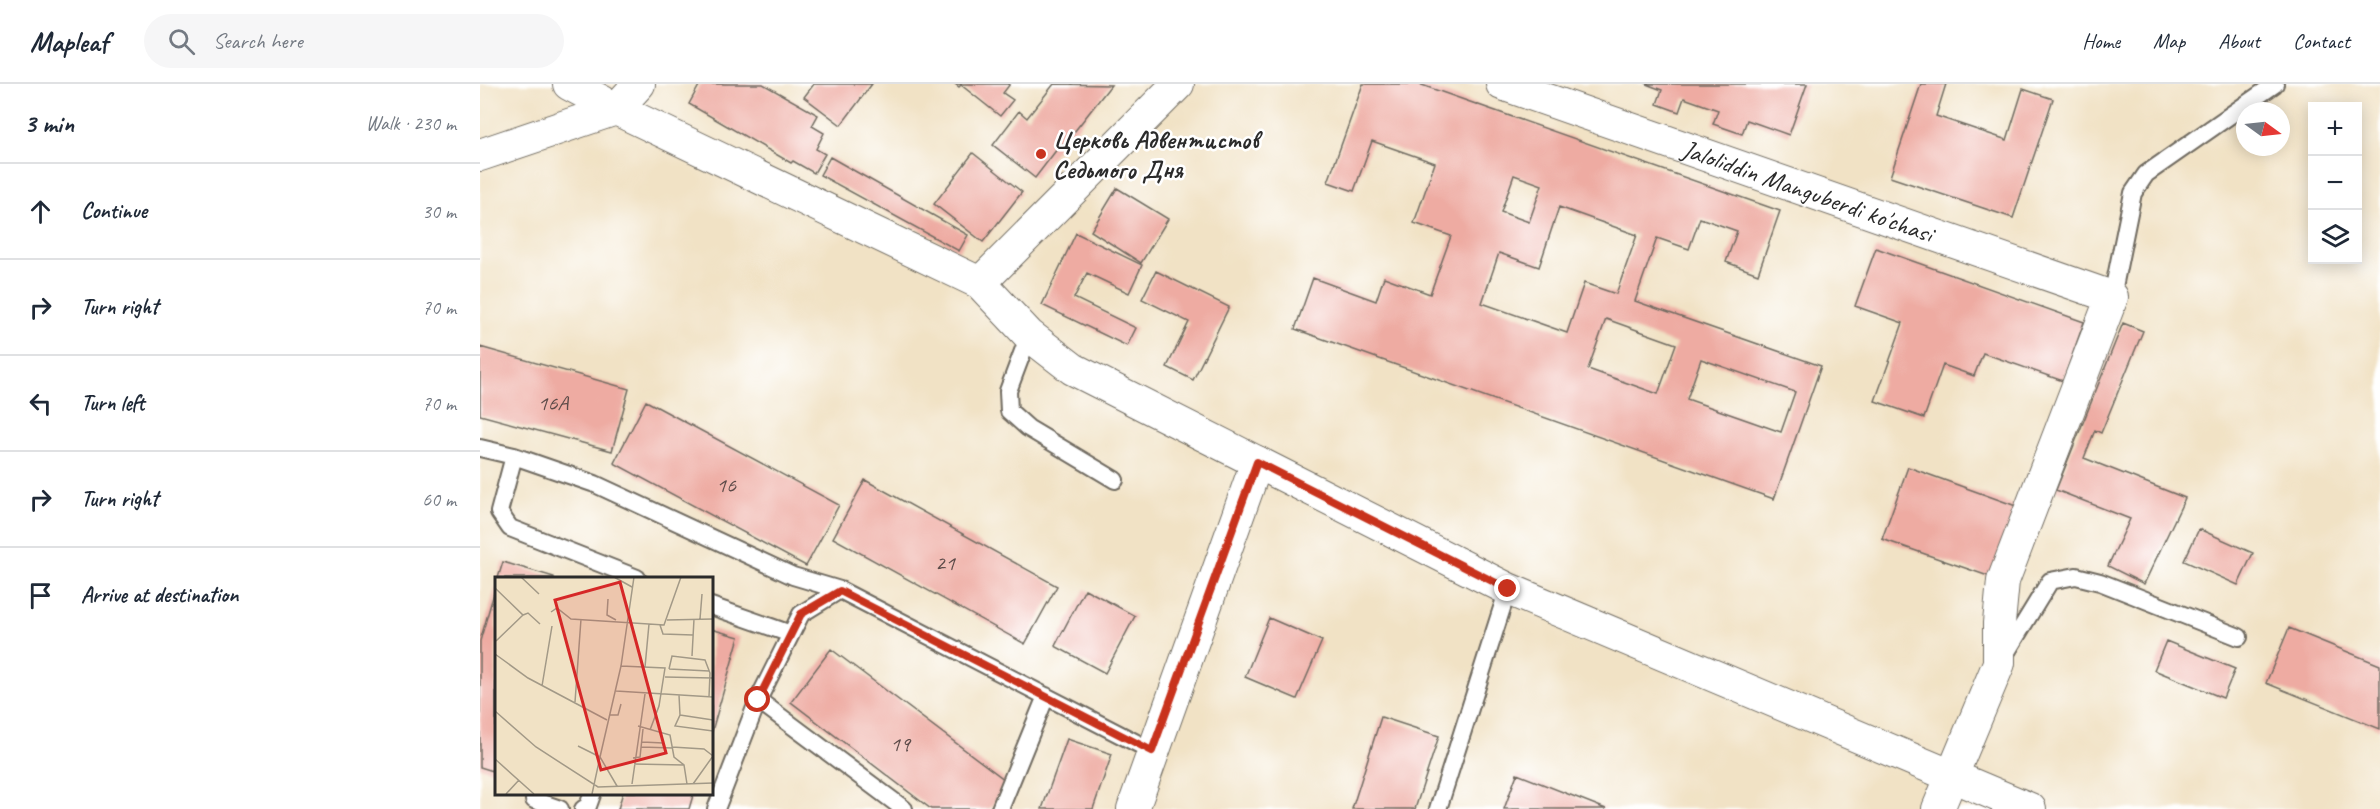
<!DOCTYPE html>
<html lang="en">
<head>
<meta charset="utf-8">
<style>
	:root { --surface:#fff; --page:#f6f6f7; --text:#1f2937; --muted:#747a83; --line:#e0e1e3 }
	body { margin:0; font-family:Caveat,sans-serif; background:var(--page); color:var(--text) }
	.controls { position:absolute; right:18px; top:18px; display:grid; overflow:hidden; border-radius:0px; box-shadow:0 3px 15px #0003 }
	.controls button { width:54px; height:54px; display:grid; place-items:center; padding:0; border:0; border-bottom:2px solid var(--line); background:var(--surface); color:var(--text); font:30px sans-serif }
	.compass { position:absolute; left:1756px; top:18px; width:54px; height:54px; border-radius:50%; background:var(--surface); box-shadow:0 3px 15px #0003; rotate:105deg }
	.stop { position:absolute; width:18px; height:18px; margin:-14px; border:4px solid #c8321e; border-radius:50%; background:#fff }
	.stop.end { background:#c8321e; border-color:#fff; box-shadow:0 2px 6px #0008 }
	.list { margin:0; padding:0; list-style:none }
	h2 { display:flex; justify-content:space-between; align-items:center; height:78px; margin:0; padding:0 24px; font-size:26px }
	h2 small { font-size:20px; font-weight:400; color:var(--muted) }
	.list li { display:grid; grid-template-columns:39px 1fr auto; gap:18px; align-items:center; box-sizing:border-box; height:96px; padding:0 24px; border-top:2px solid var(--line) }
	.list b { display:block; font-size:22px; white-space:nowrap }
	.list em { font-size:20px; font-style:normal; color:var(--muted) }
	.icon { flex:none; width:33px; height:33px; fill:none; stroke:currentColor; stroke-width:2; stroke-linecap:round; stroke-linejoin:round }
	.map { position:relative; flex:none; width:1900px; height:725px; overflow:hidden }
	header { display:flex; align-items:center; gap:36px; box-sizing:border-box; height:84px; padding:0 30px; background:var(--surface); border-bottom:2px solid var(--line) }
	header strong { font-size:28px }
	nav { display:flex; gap:33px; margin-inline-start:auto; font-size:21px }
	.search { width:420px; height:54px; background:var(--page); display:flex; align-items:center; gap:15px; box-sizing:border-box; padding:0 21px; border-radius:33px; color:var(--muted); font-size:22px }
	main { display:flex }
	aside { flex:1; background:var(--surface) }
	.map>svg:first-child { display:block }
</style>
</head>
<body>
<header>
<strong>Mapleaf</strong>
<div class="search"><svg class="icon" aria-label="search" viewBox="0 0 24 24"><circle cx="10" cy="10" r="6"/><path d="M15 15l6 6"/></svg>Search here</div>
<nav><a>Home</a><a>Map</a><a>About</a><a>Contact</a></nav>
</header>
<main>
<aside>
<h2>3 min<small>Walk · 230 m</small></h2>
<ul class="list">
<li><svg class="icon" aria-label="ahead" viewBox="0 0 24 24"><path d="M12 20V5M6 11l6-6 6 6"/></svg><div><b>Continue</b></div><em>30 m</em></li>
<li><svg class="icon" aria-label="right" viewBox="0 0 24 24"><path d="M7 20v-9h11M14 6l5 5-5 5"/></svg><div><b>Turn right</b></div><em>70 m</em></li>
<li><svg class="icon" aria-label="left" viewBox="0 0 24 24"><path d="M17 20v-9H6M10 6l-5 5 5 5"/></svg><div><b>Turn left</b></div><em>70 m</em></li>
<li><svg class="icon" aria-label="right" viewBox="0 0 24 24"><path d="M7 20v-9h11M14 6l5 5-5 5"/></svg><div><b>Turn right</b></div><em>60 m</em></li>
<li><svg class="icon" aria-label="arrive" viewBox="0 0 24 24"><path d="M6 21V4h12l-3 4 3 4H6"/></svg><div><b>Arrive at destination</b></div></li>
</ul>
</aside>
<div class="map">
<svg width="1900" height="725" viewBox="0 0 1900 725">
	<rect width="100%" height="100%" fill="#fff"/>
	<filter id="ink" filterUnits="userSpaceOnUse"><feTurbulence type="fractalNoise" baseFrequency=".0167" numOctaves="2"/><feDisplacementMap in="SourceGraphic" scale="12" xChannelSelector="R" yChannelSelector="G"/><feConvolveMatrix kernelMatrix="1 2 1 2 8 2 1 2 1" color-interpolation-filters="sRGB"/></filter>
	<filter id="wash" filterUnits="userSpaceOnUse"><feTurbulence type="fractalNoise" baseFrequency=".008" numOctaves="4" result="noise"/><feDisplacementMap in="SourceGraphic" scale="24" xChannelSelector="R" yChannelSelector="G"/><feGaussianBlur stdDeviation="1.35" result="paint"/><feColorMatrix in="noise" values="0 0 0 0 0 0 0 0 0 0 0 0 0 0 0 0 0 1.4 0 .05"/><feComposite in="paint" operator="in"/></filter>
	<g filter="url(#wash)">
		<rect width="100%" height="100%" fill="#f1e2c5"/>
		<g id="blocks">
			<path fill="#eeaba2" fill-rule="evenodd" d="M220,0h63l55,31 -6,11 12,7 -8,16 9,5 -11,19 -21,-12 -2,2 -102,-59z
				M334,0h58l-31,41 -37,-28z
				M475,0h55l-7,9 10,7 -13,16 -39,-31 -2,2z
				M574,0l57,1 -48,61 -2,-2 -26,34 -42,-33 26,-34 8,7z
				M883,0h56l361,127 -22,63 -32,-12 11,-31 -37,-13 -11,31 -32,-11 -22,63 186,65 -47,133 -479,-170 18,-51 63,23 8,-24 46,17 21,-58 -37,-13 21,-60 -63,-22 -18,50 -26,-9zM1034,91l28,10 -13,37 -28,-10zM1079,123l78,28 -21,59 -32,-11 -17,50 -85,-30 17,-50 40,14zM1126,235l70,25 -18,50 -70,-25zM1221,275l94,33 -14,40 -94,-33z
				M1166,0h161l-18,51 -42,-15 -5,14 -29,-10 5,-14 -34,-12 -5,14 -22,-8 5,-14z
				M1441,0h25l-10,32 71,24 16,-51 30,10 -40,119 -123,-41z
				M493,69l49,39 -39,50 -49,-38z
				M350,73l138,78 -9,16 -139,-76z
				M637,104l51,31 -27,44 -50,-32z
				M596,149l66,32 -13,28 -42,-20 -13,25 62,30 -9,18 -85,-41z
				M1396,164l208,74 -21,59 -80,-28 -9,23 -31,-11 -19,53 -49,-17 28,-78 -48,-17z
				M676,187l73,36 -36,73 -26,-13 22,-45 -47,-23z
				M1643,239l20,8 -42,102 -6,-3 -11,28 101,40 -41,86 -36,-18 22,-47 -74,-29z
				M0,263l149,42 -17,62 -132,-36z
				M166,317l193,104 -33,61 -192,-103z
				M1428,383l108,39 -25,71 -109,-38z
				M385,396l192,106 -32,58 -192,-106z
				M1719,445l54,24 -15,32 -54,-24z
				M23,478l51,15v1h-56z
				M16,502v186l-16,-5v-126z
				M605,505l50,27 -30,57 -50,-27z
				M789,534l53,23 -25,58 -52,-22z
				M1809,544l91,37v64l-114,-46z
				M231,545l28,8 -27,94h-1z
				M1686,557l69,28 -12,29 -69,-28z
				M351,565l178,134 -20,26h-58l-140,-107z
				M901,633l58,19 -24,73h-63z
				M587,655l45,15 -19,55h-51z
				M1037,690l89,35h-102z
				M143,708h71l-5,17h-71z"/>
		</g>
	</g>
	<g filter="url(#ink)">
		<use href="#blocks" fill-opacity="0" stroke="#706b61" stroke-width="1.5"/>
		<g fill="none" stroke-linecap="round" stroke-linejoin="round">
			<g stroke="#706b61" stroke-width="20">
				<path id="service" d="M1632,213l21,-104 13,-19 129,-90
					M549,251l-21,56 1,20 19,17 87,52
					M0,364l34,8 81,28 198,92 47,14 312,161
					M34,372l-15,56 11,16 127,50
					M231,522l80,28
					M1523,574l47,-77 26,-5 24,6 139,55
					M278,616l146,109
					M54,716l26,9
					M103,725l5,-3 5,-14
					M236,725l42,-109 43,-86 39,-24
					M520,725l46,-113
					M958,725l70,-220"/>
			</g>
			<g stroke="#706b61" stroke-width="34">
				<g id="minor">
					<path d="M89,0l47,25 23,-25"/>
					<path id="s1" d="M1022,0l610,213 -109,284 -4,42v40l-61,146"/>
					<path d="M0,71l136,-46 364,174 49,52 44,34 435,220 522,220"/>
					<path d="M500,199l198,-199"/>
					<path d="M653,725l124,-347"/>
				</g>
			</g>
			<use href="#service" stroke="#fff" stroke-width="16"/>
			<use href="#minor" stroke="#fff" stroke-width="32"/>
		</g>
	</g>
	<g fill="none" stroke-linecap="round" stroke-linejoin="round" filter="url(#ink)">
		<path stroke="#c8321e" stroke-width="8" d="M278,616l43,-86 39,-23 312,160 105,-289 251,127"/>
	</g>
	<circle fill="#c8321e" stroke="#fff" stroke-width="2" cx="561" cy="70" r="6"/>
	<g text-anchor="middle" stroke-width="5" stroke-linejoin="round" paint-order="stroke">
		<g font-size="22" fill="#5c4b49">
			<text x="73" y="326">16А</text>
			<text x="246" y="408">16</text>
			<text x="465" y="486">21</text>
			<text x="420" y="667">19</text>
		</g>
		<g font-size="26" font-weight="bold" fill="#2b2b2b" stroke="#fff" text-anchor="start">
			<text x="573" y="64">Церковь Адвентистов<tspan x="573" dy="30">Седьмого Дня</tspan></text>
		</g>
		<g font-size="26" fill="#2b2b2b" stroke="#fff">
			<text dy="9" stroke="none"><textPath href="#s1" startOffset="324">Jaloliddin Manguberdi ko'chasi</textPath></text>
		</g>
	</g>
	<g transform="translate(15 493)">
		<rect width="218" height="218" fill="#f1e2c5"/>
		<path fill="none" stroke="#a29987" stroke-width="1.5" d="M26,0l18,17M119,0l18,10M0,11l28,27 5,-2 12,11M113,22l-1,16 9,5M56,35l6,-4 14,11 93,6 17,-48M205,42l2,-25M172,43l46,-1M165,48l3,9 30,1M1,64l27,-26M0,77l33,24 79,42M197,79l2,-37M126,89l44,2 -6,38 -9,24M150,90l4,-43M174,92l3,-13 33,4 5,13 -1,24M174,92l40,2M170,100l47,1M47,109l10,-60M121,114l97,6M184,118l1,20 -5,11 38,5M80,125l6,-83M0,134l41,36 62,40 115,-4M115,138h8l3,-11M185,138l33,5M143,149l32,9 4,22 10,8 3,19M147,165l21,1 1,5M83,169l22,11 -8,37M146,170l32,1M177,170l32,2 9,7M138,181l7,-1 3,-28M0,182l39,35M139,187l50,1M137,207l13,-90M198,207l20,-28M122,209l-17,-29 21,-91 13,-89M11,217l13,-14"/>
		<path fill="#d62828" fill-opacity="0.15" stroke="#d62828" stroke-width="3" d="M125,5l46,171 -65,17 -46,-170z"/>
		<rect width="218" height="218" fill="none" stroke="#2b2b2b" stroke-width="3"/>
	</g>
</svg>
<div class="controls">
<button>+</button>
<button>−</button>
<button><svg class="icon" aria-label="layers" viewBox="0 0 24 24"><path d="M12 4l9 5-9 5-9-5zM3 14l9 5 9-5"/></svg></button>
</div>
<svg class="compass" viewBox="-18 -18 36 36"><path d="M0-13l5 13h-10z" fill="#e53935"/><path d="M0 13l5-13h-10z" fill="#747a83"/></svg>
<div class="stop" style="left:278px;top:616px"></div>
<div class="stop end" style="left:1028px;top:505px"></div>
</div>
</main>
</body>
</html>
